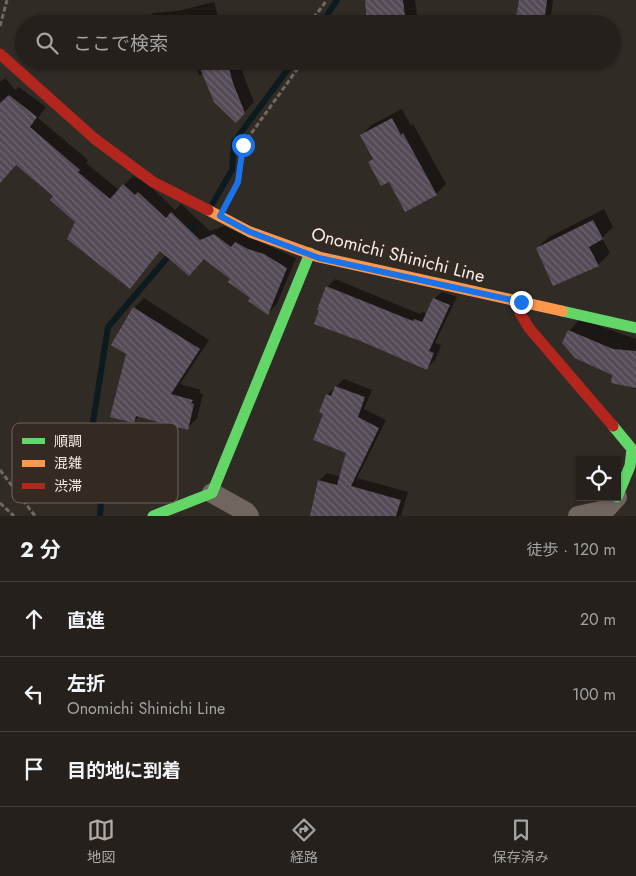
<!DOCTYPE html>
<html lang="ja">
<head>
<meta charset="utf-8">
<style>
	:root { --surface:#25201c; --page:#2d2825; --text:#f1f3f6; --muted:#a3a3a3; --line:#423e3b; --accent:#b1aaa5 }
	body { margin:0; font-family:Jost,"Noto Sans JP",sans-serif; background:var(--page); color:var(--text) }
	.controls { position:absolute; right:15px; bottom:15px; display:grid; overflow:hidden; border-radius:0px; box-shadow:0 1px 4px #0004 }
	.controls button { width:45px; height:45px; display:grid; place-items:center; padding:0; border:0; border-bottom:1px solid var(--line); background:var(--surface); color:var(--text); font:25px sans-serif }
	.stop { position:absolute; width:15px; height:15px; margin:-11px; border:4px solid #1a73e8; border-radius:50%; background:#fff }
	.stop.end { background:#1a73e8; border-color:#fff; box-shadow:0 1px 5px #0008 }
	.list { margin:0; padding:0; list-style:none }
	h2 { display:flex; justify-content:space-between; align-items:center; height:65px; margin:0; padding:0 20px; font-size:21px }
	h2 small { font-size:16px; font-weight:400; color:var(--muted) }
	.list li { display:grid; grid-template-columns:32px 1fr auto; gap:15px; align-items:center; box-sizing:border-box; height:75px; padding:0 20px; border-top:1px solid var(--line) }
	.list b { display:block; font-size:19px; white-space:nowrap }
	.list p { margin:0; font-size:16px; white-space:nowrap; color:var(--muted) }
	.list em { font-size:16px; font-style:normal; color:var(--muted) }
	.icon { flex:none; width:28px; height:28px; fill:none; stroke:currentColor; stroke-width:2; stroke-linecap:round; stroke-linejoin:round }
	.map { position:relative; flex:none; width:636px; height:516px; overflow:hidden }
	.search { position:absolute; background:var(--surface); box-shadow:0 1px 4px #0004; left:15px; right:15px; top:15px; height:55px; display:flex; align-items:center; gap:12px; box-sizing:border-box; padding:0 18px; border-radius:28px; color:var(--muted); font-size:19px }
	.sheet { height:290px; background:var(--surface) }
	nav { display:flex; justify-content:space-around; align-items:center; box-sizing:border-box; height:70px; border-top:1px solid var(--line); background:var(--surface); font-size:14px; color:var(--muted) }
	nav a { display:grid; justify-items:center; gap:2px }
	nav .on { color:var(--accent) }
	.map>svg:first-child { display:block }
</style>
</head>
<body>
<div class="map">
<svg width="636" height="516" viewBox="0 0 636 516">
	<defs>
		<pattern id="building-back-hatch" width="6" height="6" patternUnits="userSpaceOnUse" patternTransform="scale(1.25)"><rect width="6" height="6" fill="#544b57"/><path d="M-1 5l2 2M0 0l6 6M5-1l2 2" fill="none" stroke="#6d656f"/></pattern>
	</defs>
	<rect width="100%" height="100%" fill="#312b26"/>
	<path fill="#0007" d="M366,0h49l3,24h-49z
		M521,0h32l-3,24h-33z
		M214,2l6,22h-95l5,-5 18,-2 5,-4 24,-2z
		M121,61h117l16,41 -18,19 -33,-47 -4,1 -4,-12 -74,6z
		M5,78l10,12 4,-3 27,20 -8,11 50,42 -2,3 33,27 14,-14 15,8 27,26 6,-6 29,27 14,-5 72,32 -19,46 -9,9 -36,-35 -28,-20 -15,16 -28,-24 -31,38 -75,-92 -39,-32 -16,-2v-80z
		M402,109l9,17 2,-2 33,60 -10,10 -30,16 -16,-30 -21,-18 5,-5 -12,-22 9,-10z
		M604,209l9,18 -11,11 8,15 -12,12 -61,-17 12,-11z
		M335,279l85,35 2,-2 5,2 7,-15 8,-7 15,5 -22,46 6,2 -6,15 -8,8 -100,-81z
		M144,298l65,42 -29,44 21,6 -2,3 4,1 -6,25 -10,9 -47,-13 -6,7 -7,-68 -15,-9 22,-37z
		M580,319l56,20v50l-3,-1v-2l-19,-12 -45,-43z
		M344,379l28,11 -8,19 22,11 -29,58 51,14 -7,24h-90l8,-35 8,-8 14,4 6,-25 -22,-39 2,-18z"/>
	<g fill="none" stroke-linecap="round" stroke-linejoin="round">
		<path stroke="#0d1b1e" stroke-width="6" d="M321,24l16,-24
			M213,203l19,-33 2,-28 60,-81
			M184,237l9,-10
			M100,516l3,-43 -13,-32 18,-114 64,-75"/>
	</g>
	<path fill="url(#building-back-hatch)" d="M365,0h38l3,24h-39z
		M519,0h28l-3,24h-29z
		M197,61h30l6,22 12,30 -9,10 -22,-21z
		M9,95l28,22 -7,10 50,43 -2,2 32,27 13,-15 12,11 3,-3 28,26 5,-6 29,28 14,-6 17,13 4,-5 13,7 16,5 23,14 -19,47 -20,-14 2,-3 -22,-16 2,-3 -26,-20 -15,17 -29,-25 -30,38 -63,-50 8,-17 -25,-22 3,-4 -37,-31 -16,18v-80z
		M392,118l9,17 2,-2 34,62 -32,17 -16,-30 -8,4 -13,-24 5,-3 -13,-24z
		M593,220l10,19 -14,8 10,19 -46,20 -17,-38z
		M326,286l87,35 1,-2 8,3 11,-24 17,7 -21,46 5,2 -7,17 -64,-28 -49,-18 5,-14h-2z
		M133,307l67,42 -29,45 22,6 -2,3 3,1 -6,26 -52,-14 -2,7 -24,-6 16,-63 -15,-9z
		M568,330l45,19 23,2v37l-25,-5 1,-8 -37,-17 -13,-15z
		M335,386l30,11 -7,20 21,11 -28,58 50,14 -5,16h-86l8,-36 19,5 9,-32 -33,-13 10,-26 -4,-2 7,-18 5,2z"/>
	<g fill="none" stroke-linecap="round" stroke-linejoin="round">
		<path stroke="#706962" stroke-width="3" stroke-dasharray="5 2.5" stroke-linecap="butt" d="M309,24l18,-24
			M0,26l7,-26
			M231,196l7,-14 5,-37 60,-84
			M0,470l35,46
			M0,503l14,13"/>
		<path stroke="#70665e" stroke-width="20" d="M212,493l34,19 3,4
			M578,516l27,-6 12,-13"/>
		<path stroke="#63d668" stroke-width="11" d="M562,311l74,17
			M613,426l19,23 -2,17 -13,31
			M153,516l59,-23 98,-240"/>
		<path stroke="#ff974d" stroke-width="11" d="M208,210l42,22 69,25 243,54"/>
		<path stroke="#b3261e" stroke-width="11" d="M0,54l95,85 58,43 55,28
			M521,302l-1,11 9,15 84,98"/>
	</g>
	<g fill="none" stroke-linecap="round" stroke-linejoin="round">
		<path stroke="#1a73e8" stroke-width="6" d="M243,145l-5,37 -18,34 30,16 69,26 202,44"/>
	</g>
	<g text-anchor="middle" stroke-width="5" stroke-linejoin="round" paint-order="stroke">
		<g font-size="18" fill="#f6eee9" stroke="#352a22">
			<text transform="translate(398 255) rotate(14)" y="6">Onomichi Shinichi Line</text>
		</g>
	</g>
	<rect x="12" y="423" width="166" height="80" rx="8" fill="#352a22" stroke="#6f655e" stroke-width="1"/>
	<rect x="22" y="438" width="23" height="6" fill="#63d668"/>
	<rect x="22" y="460" width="23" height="7" fill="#ff974d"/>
	<rect x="22" y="483" width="23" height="6" fill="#b3261e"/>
	<g font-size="14" fill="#f6eee9">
		<text x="54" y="446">順調</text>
		<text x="54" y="468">混雑</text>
		<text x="54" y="491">渋滞</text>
	</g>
</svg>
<div class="controls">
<button><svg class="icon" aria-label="locate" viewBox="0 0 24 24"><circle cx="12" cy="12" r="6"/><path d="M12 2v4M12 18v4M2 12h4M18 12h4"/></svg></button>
</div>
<div class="stop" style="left:243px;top:145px"></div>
<div class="stop end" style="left:521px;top:302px"></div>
<div class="search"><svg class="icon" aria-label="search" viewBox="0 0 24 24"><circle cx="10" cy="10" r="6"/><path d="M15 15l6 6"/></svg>ここで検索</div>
</div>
<section class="sheet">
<h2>2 分<small>徒歩 · 120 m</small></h2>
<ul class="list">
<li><svg class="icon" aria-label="ahead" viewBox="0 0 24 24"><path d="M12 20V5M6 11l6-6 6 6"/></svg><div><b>直進</b></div><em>20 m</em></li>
<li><svg class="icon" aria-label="left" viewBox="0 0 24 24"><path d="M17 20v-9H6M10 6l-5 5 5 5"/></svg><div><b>左折</b><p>Onomichi Shinichi Line</p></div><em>100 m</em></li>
<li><svg class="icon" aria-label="arrive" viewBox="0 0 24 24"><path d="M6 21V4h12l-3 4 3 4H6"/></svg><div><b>目的地に到着</b></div></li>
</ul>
</section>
<nav>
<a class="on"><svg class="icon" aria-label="map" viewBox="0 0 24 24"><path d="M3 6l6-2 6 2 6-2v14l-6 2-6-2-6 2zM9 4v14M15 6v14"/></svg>地図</a>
<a><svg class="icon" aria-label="directions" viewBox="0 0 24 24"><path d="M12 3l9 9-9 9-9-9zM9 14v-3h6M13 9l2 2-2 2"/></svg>経路</a>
<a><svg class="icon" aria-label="saved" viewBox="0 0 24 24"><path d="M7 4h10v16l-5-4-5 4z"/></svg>保存済み</a>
</nav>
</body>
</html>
